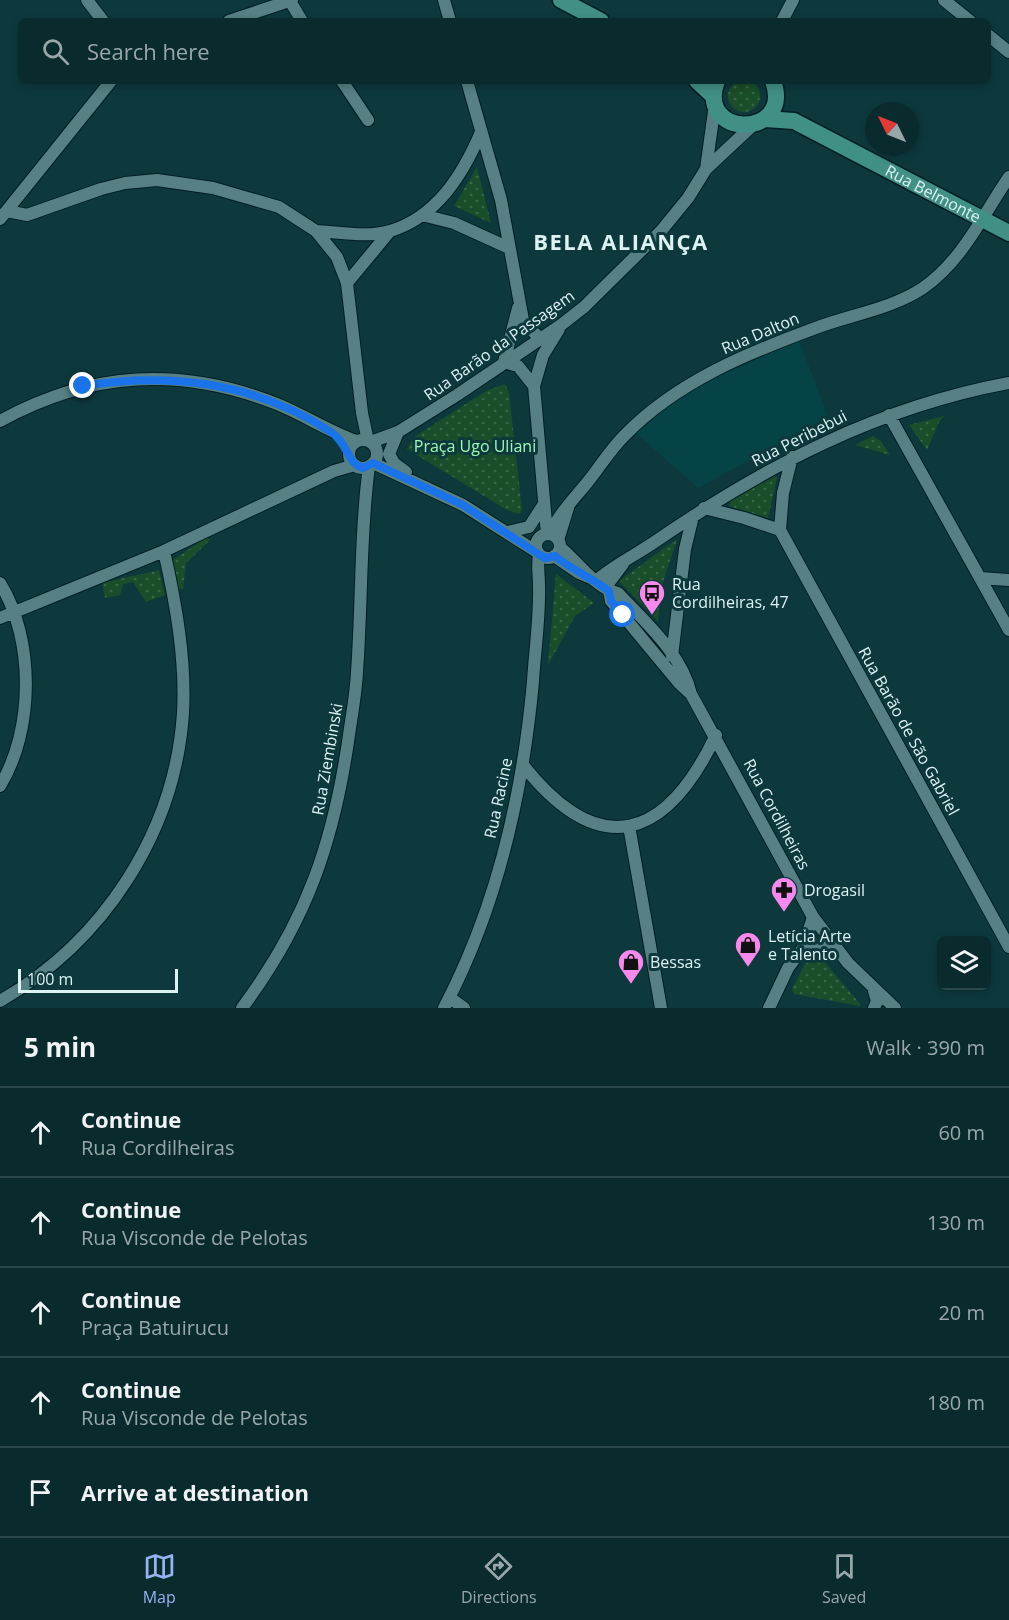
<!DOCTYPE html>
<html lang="en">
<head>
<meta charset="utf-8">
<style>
	:root { --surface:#0a2b2e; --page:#18373a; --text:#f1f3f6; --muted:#99a7aa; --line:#2a474a; --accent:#95b2f1 }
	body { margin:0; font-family:"Open Sans",sans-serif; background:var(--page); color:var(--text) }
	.controls { position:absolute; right:18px; bottom:18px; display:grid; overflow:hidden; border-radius:9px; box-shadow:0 3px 9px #0003 }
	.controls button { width:54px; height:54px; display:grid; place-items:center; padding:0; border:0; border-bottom:2px solid var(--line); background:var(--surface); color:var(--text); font:30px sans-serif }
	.compass { position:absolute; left:865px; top:102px; width:54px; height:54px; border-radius:50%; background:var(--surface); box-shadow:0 3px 9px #0003; rotate:313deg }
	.scale { position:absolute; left:18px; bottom:15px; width:160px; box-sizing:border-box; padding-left:6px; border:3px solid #dcf2f3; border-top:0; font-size:16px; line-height:21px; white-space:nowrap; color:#dcf2f3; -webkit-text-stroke:4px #0d393d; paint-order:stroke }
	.stop { position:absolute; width:18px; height:18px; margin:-14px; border:4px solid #1a73e8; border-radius:50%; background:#fff }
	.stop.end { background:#1a73e8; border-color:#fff; box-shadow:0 2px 6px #0008 }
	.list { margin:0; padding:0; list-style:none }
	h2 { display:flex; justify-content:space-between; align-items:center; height:78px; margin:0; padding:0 24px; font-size:26px }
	h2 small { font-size:20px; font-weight:400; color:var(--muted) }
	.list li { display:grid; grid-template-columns:39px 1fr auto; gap:18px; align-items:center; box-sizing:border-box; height:90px; padding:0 24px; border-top:2px solid var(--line) }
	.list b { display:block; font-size:22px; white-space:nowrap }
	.list p { margin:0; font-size:20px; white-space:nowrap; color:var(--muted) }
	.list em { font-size:20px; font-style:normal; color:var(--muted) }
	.icon { flex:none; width:33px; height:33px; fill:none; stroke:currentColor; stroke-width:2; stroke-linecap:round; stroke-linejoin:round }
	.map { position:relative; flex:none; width:1009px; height:1008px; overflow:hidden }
	.search { position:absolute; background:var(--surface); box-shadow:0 3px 9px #0003; left:18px; right:18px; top:18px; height:66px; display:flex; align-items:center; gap:15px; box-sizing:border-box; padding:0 21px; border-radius:9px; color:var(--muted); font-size:22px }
	.sheet { height:528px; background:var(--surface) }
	nav { display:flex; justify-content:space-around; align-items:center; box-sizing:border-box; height:84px; border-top:2px solid var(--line); background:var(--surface); font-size:16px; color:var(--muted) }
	nav a { display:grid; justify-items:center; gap:3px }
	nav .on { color:var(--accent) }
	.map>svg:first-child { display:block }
</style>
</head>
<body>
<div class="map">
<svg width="1009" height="1008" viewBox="0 0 1009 1008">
	<defs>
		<pattern id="grass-dots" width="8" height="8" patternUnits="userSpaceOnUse" patternTransform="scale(1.5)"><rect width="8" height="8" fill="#1a4d29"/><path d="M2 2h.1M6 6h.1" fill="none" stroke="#3b6748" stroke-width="1.8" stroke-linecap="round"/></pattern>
	</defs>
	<rect width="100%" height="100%" fill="#0d393d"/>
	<path fill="#064347" d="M799,340l29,77 -130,71 -62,-55 39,-35 45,-25z"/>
	<path fill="url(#grass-dots)" d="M728 96a16 16 0 1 1 32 0a16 16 0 1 1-32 0Z
		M477,167l14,56 -37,-17z
		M505,384l4,9 13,117 -3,4 -12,-4 -100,-61 7,-12 72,-46z
		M944,416l-5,6 -12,28 -18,-25z
		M873,436l8,5 9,14 -35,-10z
		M775,476l2,2 -9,40 -39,-12 2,-5z
		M207,537l3,3 -24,23 -3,26h-8l-2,-29z
		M677,539l-16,49 -3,33 -39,-40z
		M159,570l6,25 -19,7 -13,-20 -10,2 -3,11 -15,3 -3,-15z
		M556,574l38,29 -19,13 -27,49z
		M818,954l42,50v2l-66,-12 -2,-5 13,-25z"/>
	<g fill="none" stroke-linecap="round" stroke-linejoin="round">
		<g stroke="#001f22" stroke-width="14">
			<path id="minor" d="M87,0l16,21
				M444,0l6,21
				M944,0l26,21
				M290,1l12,20
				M229,21l63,-21
				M782,21l11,-21
				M988,35l21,17
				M342,81l26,39
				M467,81l34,119 22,120 16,18
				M706,169l9,-65
				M7,211l20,4 74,-26 24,-6 32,-3 56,8 66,19 37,24 21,26 10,26 15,130 6,28
				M422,215l32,8 55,25
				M0,219l111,-138
				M316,231c23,1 51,7 74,0 47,-14 73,-57 91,-99
				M347,283l43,-52
				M504,362l14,-54
				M504,362l14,4 16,20
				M889,415l120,215
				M0,421c91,-50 181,-55 277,-17 27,11 51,27 79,37
				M398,432l-9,22 5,9 12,9
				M349 454a14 14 0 1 1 28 0a14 14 0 1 1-28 0Z
				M371,442l27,-10 59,-37 104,-70 23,-18 77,-76 27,-33 18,-29 47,-44
				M373,463l90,42 74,47
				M704,508l40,10 36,12 229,417
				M780,530l3,-37 9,-36
				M508,532l21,-5 15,-23
				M547,534l-13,-148 9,-31 16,-26
				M550,534c9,-21 26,-37 40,-55 11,-14 21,-30 34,-43 53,-55 126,-84 197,-110 34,-12 72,-18 102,-38 39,-27 60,-73 86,-111
				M536 546a12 12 0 1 1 24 0a12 12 0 1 1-24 0Z
				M558,540l10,-32
				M560,547c18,15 35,41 58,46 27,29 64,61 73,101
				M554,556l25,17 12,5
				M980,578l29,2
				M596,581c18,-16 40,-26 60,-40 109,-75 223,-134 353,-158
				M0,583c35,57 34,147 0,203
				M605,588l18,-24
				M609,591l2,10 68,82 12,11 122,223 35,46 47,45
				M0,618l164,-67 170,-80 21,-6
				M672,656l13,-107 8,-33
				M523,765c77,97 143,75 193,-30
				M629,826l32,182
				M803,948l22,-4 11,5
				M874,991l3,10 -3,7
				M450,998l14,10
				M0,1001c103,-59 175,-168 183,-288 3,-53 -7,-109 -19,-162
				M242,1008c65,-87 92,-167 107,-273 3,-21 7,-42 8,-63 5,-69 3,-138 12,-206
				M444,1008c53,-101 79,-215 89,-327 2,-32 7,-64 6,-96 0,-11 -2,-20 0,-31
				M769,1008l19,-40 15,-20 10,-31"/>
		</g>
		<g stroke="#001f22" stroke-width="19">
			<g id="major">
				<path d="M561,0l40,21"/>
				<path d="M697,81l16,15"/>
				<path d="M717,81c-22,58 77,58 56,0"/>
				<path id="s1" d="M765,119l29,2 215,112"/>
			</g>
		</g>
		<use href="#minor" stroke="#568083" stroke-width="12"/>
		<use href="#major" stroke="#419085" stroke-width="16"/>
	</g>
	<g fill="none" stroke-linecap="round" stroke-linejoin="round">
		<path stroke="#1a73e8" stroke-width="8" d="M83,386c88,-14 172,-4 248,46 17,11 16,32 32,36l10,-5 90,42 77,50 5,3 10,-2c17,14 37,22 54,35l2,10 12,14"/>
	</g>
	<defs>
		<g id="bus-pin" transform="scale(1.35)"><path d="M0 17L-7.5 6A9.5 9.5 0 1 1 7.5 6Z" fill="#f788ec" stroke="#0d393d"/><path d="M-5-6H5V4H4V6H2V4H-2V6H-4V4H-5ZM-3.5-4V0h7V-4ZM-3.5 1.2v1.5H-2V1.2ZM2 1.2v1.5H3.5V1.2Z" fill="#111"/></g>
		<g id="pharmacy-pin" transform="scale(1.35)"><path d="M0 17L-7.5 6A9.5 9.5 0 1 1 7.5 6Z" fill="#f788ec" stroke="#0d393d"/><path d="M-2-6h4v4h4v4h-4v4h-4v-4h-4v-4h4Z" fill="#111"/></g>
		<g id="shop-pin" transform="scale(1.35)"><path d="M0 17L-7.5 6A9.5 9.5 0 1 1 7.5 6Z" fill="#f788ec" stroke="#0d393d"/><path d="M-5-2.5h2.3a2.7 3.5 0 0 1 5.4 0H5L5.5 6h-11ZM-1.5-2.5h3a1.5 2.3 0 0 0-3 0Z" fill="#111"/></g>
	</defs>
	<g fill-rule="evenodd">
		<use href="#bus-pin" x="652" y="593"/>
		<use href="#pharmacy-pin" x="784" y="890"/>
		<use href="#shop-pin" x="748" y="945"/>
		<use href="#shop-pin" x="631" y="962"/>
	</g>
	<g text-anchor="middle" stroke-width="6" stroke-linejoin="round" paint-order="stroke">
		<g font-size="16" fill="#dcf2f3" stroke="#0d393d">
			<text dy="6" stroke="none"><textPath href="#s1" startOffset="186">Rua Belmonte</textPath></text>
			<text transform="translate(760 333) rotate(-23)" y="6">Rua Dalton</text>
			<text transform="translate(499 345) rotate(-35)" y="6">Rua Barão da Passagem</text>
			<text transform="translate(799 438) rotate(-27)" y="6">Rua Peribebui</text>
			<text transform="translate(909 731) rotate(61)" y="6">Rua Barão de São Gabriel</text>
			<text transform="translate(327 759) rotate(-80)" y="6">Rua Ziembinski</text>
			<text transform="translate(498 798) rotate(-78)" y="6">Rua Racine</text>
			<text transform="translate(777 814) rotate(62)" y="6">Rua Cordilheiras</text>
		</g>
		<g font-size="16" fill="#9df9b2" stroke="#0d393d">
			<text x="475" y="452">Praça Ugo Uliani</text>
		</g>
		<g font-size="16" fill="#dcf2f3" stroke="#0d393d" text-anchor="start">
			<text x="672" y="590">Rua<tspan x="672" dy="18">Cordilheiras, 47</tspan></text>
			<text x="804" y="896">Drogasil</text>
			<text x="768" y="942">Letícia Arte<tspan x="768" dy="18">e Talento</tspan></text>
			<text x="650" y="968">Bessas</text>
		</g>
		<g font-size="22" font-weight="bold" letter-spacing="1.5" fill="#dcf2f3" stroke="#0d393d">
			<text x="621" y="250">BELA ALIANÇA</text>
		</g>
	</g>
</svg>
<div class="controls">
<button><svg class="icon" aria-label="layers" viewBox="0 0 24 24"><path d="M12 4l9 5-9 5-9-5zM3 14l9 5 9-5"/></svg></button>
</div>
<svg class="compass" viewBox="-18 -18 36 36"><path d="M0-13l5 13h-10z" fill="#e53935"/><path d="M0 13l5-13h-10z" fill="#99a7aa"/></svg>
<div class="scale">100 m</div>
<div class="stop" style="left:623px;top:615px"></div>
<div class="stop end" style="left:83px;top:386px"></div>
<div class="search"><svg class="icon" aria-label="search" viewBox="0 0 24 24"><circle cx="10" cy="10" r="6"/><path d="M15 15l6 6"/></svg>Search here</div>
</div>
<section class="sheet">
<h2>5 min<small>Walk · 390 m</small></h2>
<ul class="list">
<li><svg class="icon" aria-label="ahead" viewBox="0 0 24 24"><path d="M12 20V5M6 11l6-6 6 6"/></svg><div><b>Continue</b><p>Rua Cordilheiras</p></div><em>60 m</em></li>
<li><svg class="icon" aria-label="ahead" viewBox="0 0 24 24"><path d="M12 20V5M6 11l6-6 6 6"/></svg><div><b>Continue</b><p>Rua Visconde de Pelotas</p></div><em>130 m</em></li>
<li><svg class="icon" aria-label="ahead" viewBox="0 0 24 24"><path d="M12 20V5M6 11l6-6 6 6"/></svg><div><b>Continue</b><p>Praça Batuirucu</p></div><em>20 m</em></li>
<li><svg class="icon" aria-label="ahead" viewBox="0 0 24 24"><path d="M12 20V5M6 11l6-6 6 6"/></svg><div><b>Continue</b><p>Rua Visconde de Pelotas</p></div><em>180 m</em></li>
<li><svg class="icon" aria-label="arrive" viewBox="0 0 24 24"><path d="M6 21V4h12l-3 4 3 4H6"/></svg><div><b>Arrive at destination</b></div></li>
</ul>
</section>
<nav>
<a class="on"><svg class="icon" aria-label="map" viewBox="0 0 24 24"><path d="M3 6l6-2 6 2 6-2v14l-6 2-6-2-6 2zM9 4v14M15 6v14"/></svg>Map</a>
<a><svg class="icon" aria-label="directions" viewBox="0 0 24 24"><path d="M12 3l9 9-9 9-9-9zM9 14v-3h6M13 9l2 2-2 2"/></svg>Directions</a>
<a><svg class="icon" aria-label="saved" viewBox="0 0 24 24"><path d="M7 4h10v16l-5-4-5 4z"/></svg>Saved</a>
</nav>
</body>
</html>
